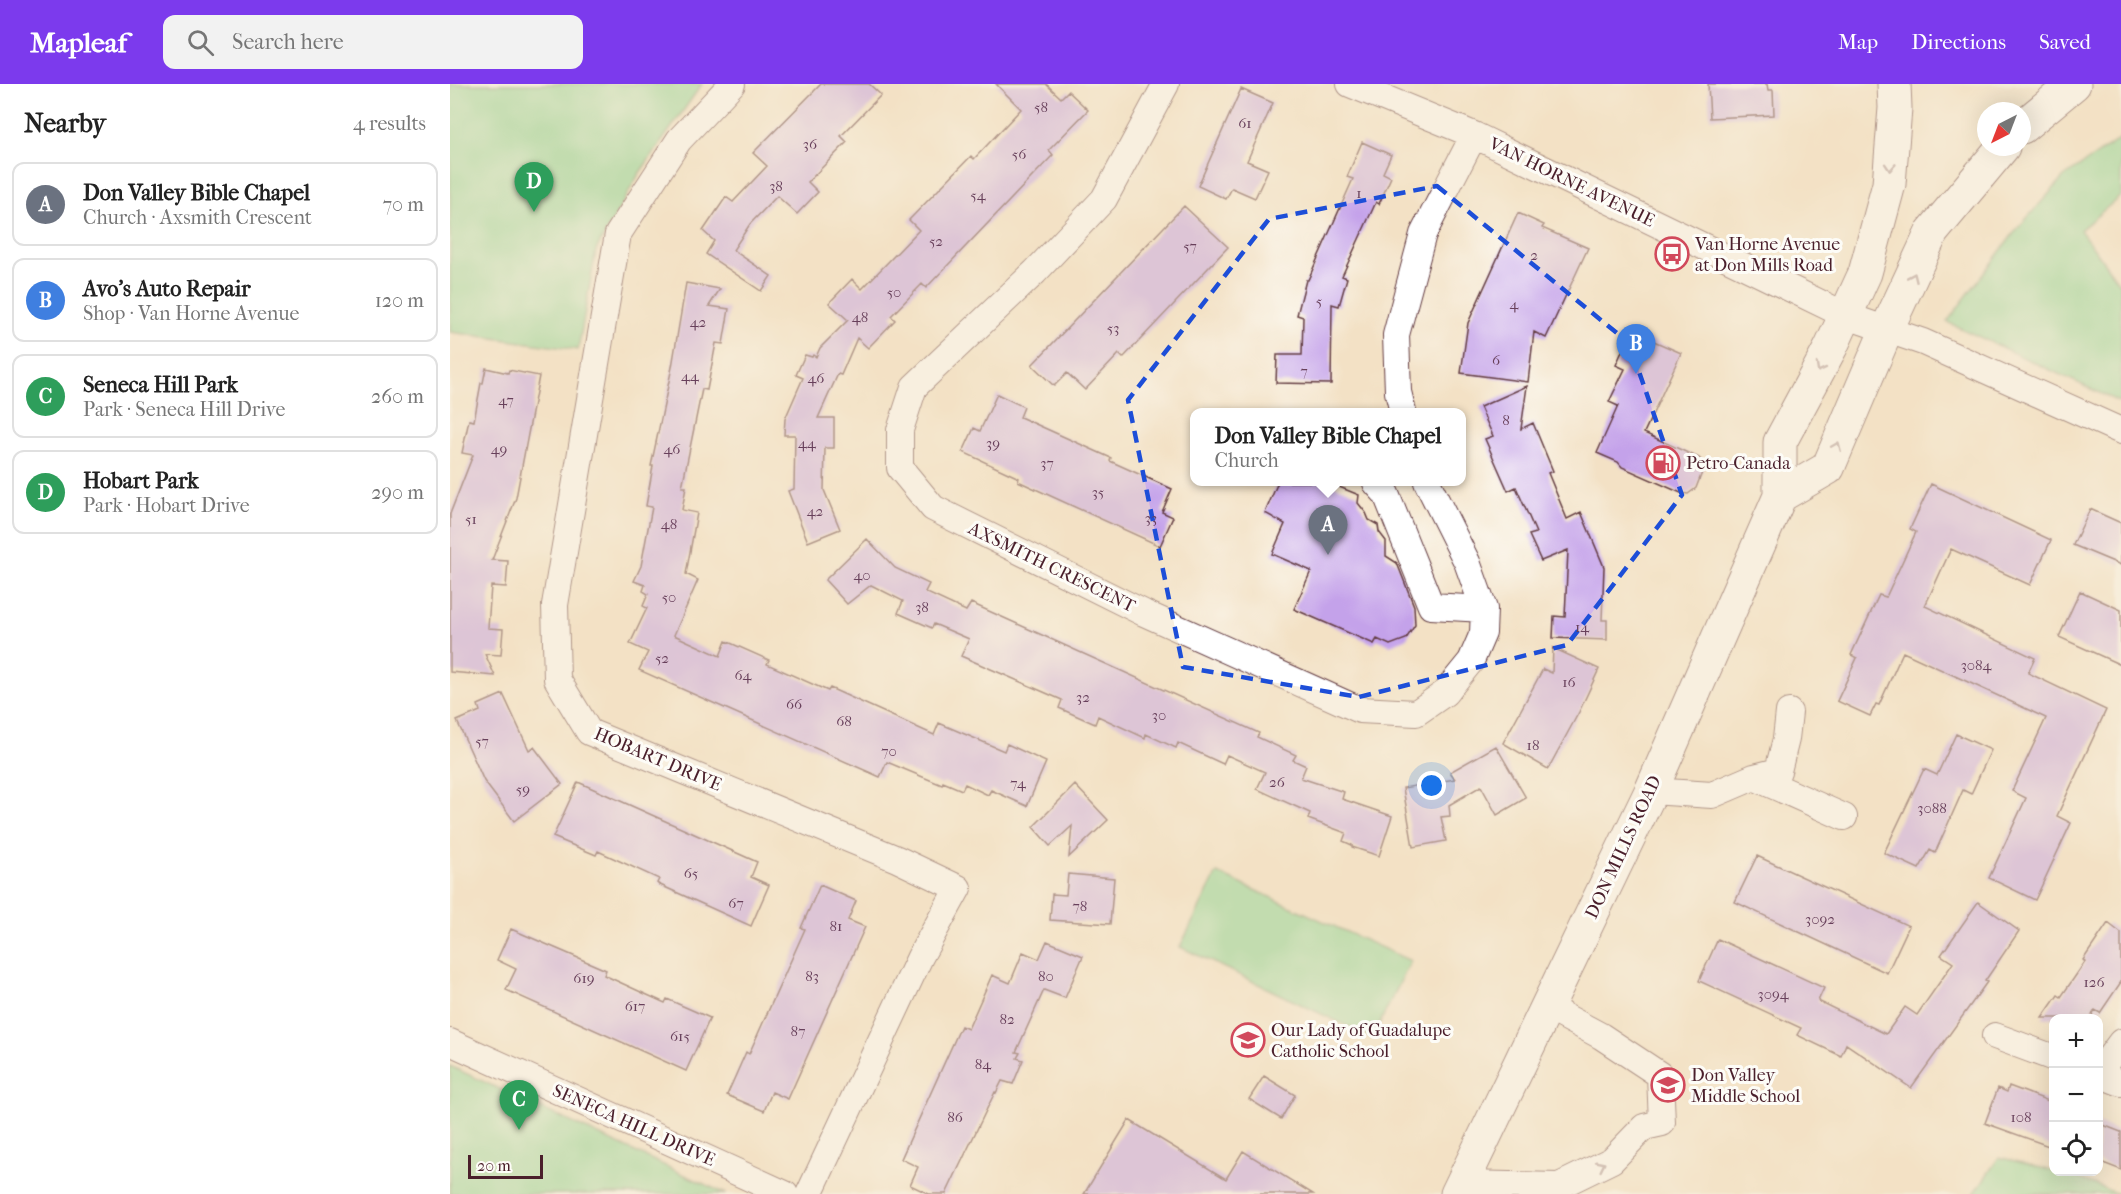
<!DOCTYPE html>
<html lang="en">
<head>
<meta charset="utf-8">
<style>
	:root { --surface:#fff; --page:#f2f2f2; --text:#222; --muted:#767676; --line:#e0e0e0; --accent:#7c3aed }
	body { margin:0; font-family:"IM FELL French Canon",serif; background:var(--page); color:var(--text) }
	.controls { position:absolute; right:18px; bottom:18px; display:grid; overflow:hidden; border-radius:12px; box-shadow:0 6px 24px #0002 }
	.controls button { width:54px; height:54px; display:grid; place-items:center; padding:0; border:0; border-bottom:2px solid var(--line); background:var(--surface); color:var(--text); font:30px sans-serif }
	.compass { position:absolute; left:1527px; top:18px; width:54px; height:54px; border-radius:50%; background:var(--surface); box-shadow:0 6px 24px #0002; rotate:222deg }
	.scale { position:absolute; left:18px; bottom:15px; width:75px; box-sizing:border-box; padding-left:6px; border:3px solid #4a1f2b; border-top:0; font-size:16px; line-height:21px; white-space:nowrap; color:#4a1f2b; -webkit-text-stroke:4px #fdfcf7; paint-order:stroke }
	.you { position:absolute; left:982px; top:702px; width:21px; height:21px; margin:-15px; border:4px solid #fff; border-radius:50%; background:#1a73e8; box-shadow:0 0 0 9px #1a73e833 }
	.badge { display:grid; place-items:center; width:39px; height:39px; border-radius:50%; background:var(--accent); color:#fff; font-size:20px; font-weight:700 }
	.pin { position:absolute; translate:-50% -50px; filter:drop-shadow(0 2px 3px #0008) }
	.pin::after { content:''; position:absolute; top:32px; width:21px; height:18px; background:inherit; clip-path:polygon(0 0,100% 0,50% 100%) }
	.popup { position:absolute; left:740px; top:324px; width:276px; height:78px; box-sizing:border-box; display:grid; place-content:center; border-radius:12px; background:var(--surface); filter:drop-shadow(0 2px 4px #0005); font-size:20px; white-space:nowrap; color:var(--muted) }
	.popup b { font-size:22px; color:var(--text) }
	.popup::after { content:''; position:absolute; left:50%; top:100%; margin-left:-12px; border:12px solid transparent; border-top-color:var(--surface) }
	.list { margin:0; padding:0; list-style:none }
	h2 { display:flex; justify-content:space-between; align-items:center; height:78px; margin:0; padding:0 24px; font-size:26px }
	h2 small { font-size:20px; font-weight:400; color:var(--muted) }
	.list li { display:grid; grid-template-columns:39px 1fr auto; gap:18px; align-items:center; box-sizing:border-box; height:84px; margin:0 12px 12px; padding:0 12px; border:2px solid var(--line); border-radius:12px }
	.list b { display:block; font-size:22px; white-space:nowrap }
	.list p { margin:0; font-size:20px; white-space:nowrap; color:var(--muted) }
	.list em { font-size:20px; font-style:normal; color:var(--muted) }
	.icon { flex:none; width:33px; height:33px; fill:none; stroke:currentColor; stroke-width:2; stroke-linecap:round; stroke-linejoin:round }
	.map { position:relative; flex:none; width:1671px; height:1110px; overflow:hidden }
	header { display:flex; align-items:center; gap:36px; box-sizing:border-box; height:84px; padding:0 30px; background:var(--accent); color:#fff }
	header strong { font-size:28px }
	nav { display:flex; gap:33px; margin-inline-start:auto; font-size:21px }
	.search { width:420px; height:54px; background:var(--page); display:flex; align-items:center; gap:15px; box-sizing:border-box; padding:0 21px; border-radius:12px; color:var(--muted); font-size:22px }
	main { display:flex }
	aside { flex:1; background:var(--surface) }
	.map>svg:first-child { display:block }
</style>
</head>
<body>
<header>
<strong>Mapleaf</strong>
<div class="search"><svg class="icon" aria-label="search" viewBox="0 0 24 24"><circle cx="10" cy="10" r="6"/><path d="M15 15l6 6"/></svg>Search here</div>
<nav><a>Map</a><a>Directions</a><a>Saved</a></nav>
</header>
<main>
<aside>
<h2>Nearby<small>4 results</small></h2>
<ul class="list">
<li><span class="badge" style="background:#6b7280">A</span><div><b>Don Valley Bible Chapel</b><p>Church · Axsmith Crescent</p></div><em>70 m</em></li>
<li><span class="badge" style="background:#3f7fe0">B</span><div><b>Avo's Auto Repair</b><p>Shop · Van Horne Avenue</p></div><em>120 m</em></li>
<li><span class="badge" style="background:#2e9e5b">C</span><div><b>Seneca Hill Park</b><p>Park · Seneca Hill Drive</p></div><em>260 m</em></li>
<li><span class="badge" style="background:#2e9e5b">D</span><div><b>Hobart Park</b><p>Park · Hobart Drive</p></div><em>290 m</em></li>
</ul>
</aside>
<div class="map">
<svg width="1671" height="1110" viewBox="0 0 1671 1110">
	<rect width="100%" height="100%" fill="#fdfcf7"/>
	<filter id="ink" filterUnits="userSpaceOnUse"><feTurbulence type="fractalNoise" baseFrequency=".0167" numOctaves="2"/><feDisplacementMap in="SourceGraphic" scale="12" xChannelSelector="R" yChannelSelector="G"/><feConvolveMatrix kernelMatrix="1 2 1 2 8 2 1 2 1" color-interpolation-filters="sRGB"/></filter>
	<filter id="wash" filterUnits="userSpaceOnUse"><feTurbulence type="fractalNoise" baseFrequency=".008" numOctaves="4" result="noise"/><feDisplacementMap in="SourceGraphic" scale="24" xChannelSelector="R" yChannelSelector="G"/><feGaussianBlur stdDeviation="1.35" result="paint"/><feColorMatrix in="noise" values="0 0 0 0 0 0 0 0 0 0 0 0 0 0 0 0 0 1.4 0 .05"/><feComposite in="paint" operator="in"/></filter>
	<g filter="url(#wash)">
		<rect width="100%" height="100%" fill="#f3e1c5"/>
		<path fill="#88d594" stroke="#697a60" stroke-width="1.5" d="M0,0h252l-63,90 -43,76 -18,100 -128,-18z
			M1671,54v58l-41,34 41,56v117l-174,-81 70,-93 47,-52z
			M767,789l194,88 -39,77 -192,-91z
			M0,982l276,128h-276z
			M1549,1073l77,20 42,17h-144z"/>
		<g id="blocks">
			<path fill="#c4a2ea" d="M371,0h48l12,11 -40,41 6,6 -39,40 10,10 -21,22 -20,-18 -27,28 -17,26 38,26 -10,15 -55,-37 8,-13 -11,-10 23,-34 7,5 34,-36 -14,-13z
				M546,0h50l15,14 7,-7 20,19 -39,40 4,5 -127,133 -4,-4 -31,32 4,4 -27,28 -11,-10 -16,37 -3,-1 -20,44h16v30h-9l-1,42 16,39 -32,13 -20,-51 6,-2 1,-54h-11l1,-16 18,-41 -7,-3 9,-20 7,2 1,-2 3,2 4,-9 28,-28 -19,-17 23,-24 10,10 57,-59 -10,-10 62,-64 3,3 47,-50z
				M1258,0h59l1,6h5l1,25 -64,3z
				M791,5l32,14 -26,58 21,9 -13,28 -23,-10 -6,11 -28,-13z
				M912,58l29,13 -8,18 8,4 -12,27 -3,-2 -34,74 5,2 -8,28 -7,-2 -1,80 -55,-1 1,-28h25l1,-38 -6,-2 9,-35h2l45,-101 -6,-2z
				M734,122l44,41 -105,111 -4,-4 -34,36 -18,-17 -13,13 -22,-21z
				M1068,129l26,12 -2,3 46,20 -42,90 -12,-6 -6,50 -67,-9 7,-50z
				M236,199l34,6 -11,17 20,3 -6,35 -7,-1 -9,47 -5,-1 -20,98h4l-4,23 15,3 -11,61 12,6 -24,55 46,21 6,-15 43,19 -2,4 61,27 2,-3 104,47 5,-12 65,28 3,-7 39,18 -19,44 -36,-16 -3,5 -23,-11 -3,6 -19,-8 -1,3 -55,-23 -7,15 -241,-107 9,-18 -18,-8 17,-36 -4,-2 5,-12 -5,-3 2,-6 -11,-4 7,-15 11,-59 -6,-1 7,-40h-2l21,-99z
				M1181,247l50,22 -37,80 55,25 3,3 1,9 -7,18 -8,6 -7,-1 -59,-26 -4,-5 -21,-9 21,-47 -9,-4 16,-33 -9,-4z
				M36,284l22,5 1,-3 30,6 -23,122 -24,62 16,1 -2,26 -15,-1 -3,42 15,1 -2,26 -16,-1 10,22 -45,-4v-158l23,-59 -11,-2 7,-33 5,1 7,-38h2z
				M1077,302l-6,43 12,-6 20,48 -5,2 19,46 14,-7 23,55 -2,53h5v20l-54,-2 1,-22 11,1 3,-67 -27,11 -12,-26 7,-2 -20,-46 -8,4 -23,-52 8,-3 -13,-29z
				M547,310l27,13 -4,10 91,41 -1,3 62,28 -10,23 11,5 -13,29 -142,-65 1,-3 -56,-26 11,-24 6,3z
				M828,398h49l32,13 -1,8 8,10 3,7 9,5 1,7 7,9v15l11,7 17,43 1,19 -9,14 -16,6 -13,-6 -3,5 -80,-35 17,-38 -39,-17 13,-30 -20,-11z
				M1481,400l120,56 -21,45 -79,-36 -26,57 110,52 -7,15 78,37 -49,106 14,7 -36,77 -46,-22 37,-80 -14,-7 34,-73 -143,-66 -24,53 -3,-1 -6,12 -33,-15 20,-43 -6,-3 28,-60 7,2 30,-65 -6,-3z
				M1640,425l31,14v42l-48,-20z
				M417,455l28,29 34,16 -4,8 41,19 5,-8 288,130 -2,4 39,18 -3,5 13,6 -5,12 43,14 -2,7 50,17 -13,40 -27,-9v-2l-9,-4 3,-8 -38,-14 2,-6 -53,-24 8,-17 -38,-17 -4,9 -45,-21 -2,5 -30,-14 -1,4 -47,-22 -3,8 -36,-16 3,-8 -101,-44 8,-17 -35,-15 -2,4 -34,-15 5,-12 -32,-16 -24,19 -22,-24z
				M1630,507l41,19v55l-62,-28z
				M1103,564l46,21 -20,43 -31,57 -45,-26 40,-74 9,4z
				M53,610l26,56 5,-3 28,37 -48,37 -30,-40 -27,-60 23,-10 -2,-6z
				M1506,650l35,16 -20,44 -8,-4 -28,63 -5,-3 -11,19 -35,-16 40,-84 13,6z
				M1046,662l30,52 -29,17 -16,-29 -32,19 1,11 -9,1 5,24 -33,6 -10,-59 52,-9 -5,-7z
				M128,698l179,80 -6,15 18,8 -18,41 -93,-42 -1,-1 2,-4 -61,-28 -2,4 -43,-18z
				M625,701l33,35 -39,37 3,-31 -22,20 -17,-19z
				M1307,772l152,70 -22,47 -152,-71z
				M618,790l46,4 -4,46 -60,-4 2,-26 14,1z
				M370,801l36,16 -8,19 17,7 -77,172 -16,-7 -8,19 -37,-16 19,-43 3,2 56,-125 -4,-1z
				M1528,818l41,29 -34,50 2,1 -76,106 -65,-44 -5,12 -44,-21 4,-7 -102,-47 19,-42 106,49 -6,13 68,33 19,-27 12,8 36,-52 -12,-8z
				M1658,839l13,10v49l-21,31 -5,-3 -4,7 2,1h-51l16,-23 3,2 24,-35 -2,-2z
				M61,845l95,41 -2,5 39,18 22,10 2,-4 43,19 -24,53 -180,-81 10,-21 -19,-9z
				M597,857l36,15 -18,42 -21,-8 -28,62 4,1 -3,5 6,2 -10,24 -11,-3 -6,12 -1,-1 -49,102h-17l-19,-9 8,-18 -17,-8 60,-133 7,3 24,-54 18,8 13,-31 16,7z
				M814,992l31,19 -14,24 -32,-20z
				M1559,1002l45,17v45l-69,-25 13,-35 9,4z
				M679,1036l97,59 17,-28 70,43h-229z
				M1648,1039l23,9v38l-23,-9z"/>
		</g>
	</g>
	<g filter="url(#ink)">
		<use href="#blocks" fill-opacity="0" stroke="#633c42" stroke-width="1.5"/>
		<g fill="none" stroke-linecap="round" stroke-linejoin="round">
			<g stroke="#633c42" stroke-width="28">
				<path id="minor" d="M282,0l-53,56 -61,94 -63,371 2,74 32,53 308,127 61,29 -38,69 -111,237
					M716,0l-62,115 -69,73 -121,115 -14,43v38l33,40 211,105 216,97 56,3 29,-20 26,-32 12,-28 1,-24 -17,-47 -40,-80
					M900,0l124,51 373,181 76,26 198,89
					M953,328l-5,-20 -2,-57 27,-101 51,-99
					M928,398l-2,1 10,11 45,112 53,3
					M1304,693l90,40
					M1201,707l61,4 42,-18 24,-6 8,-32 3,-27
					M1545,952l59,22
					M0,958l335,152
					M1648,989l23,-31
					M1648,990l23,9
					M1013,1100l96,2 53,-26 32,-33 18,-4 -2,-48 -59,-39 -54,-29"/>
			</g>
			<g stroke="#633c42" stroke-width="35">
				<path id="major" d="M1572,43l52,-43
					M1330,412l48,-28 59,-139 45,-97 71,-85
					M1007,1110l194,-403 129,-295v-54l51,-95 34,-74 24,-89 6,-76 -1,-24"/>
			</g>
			<use href="#minor" stroke="#fff" stroke-width="26"/>
			<use href="#major" stroke="#fff" stroke-width="33"/>
		</g>
		<defs><path id="oneway-chevron" d="M-2-3.5L2.5 0L-2 3.5" fill="none" stroke-width="1.6" stroke-linecap="round" stroke-linejoin="round" transform="scale(1.5)"/></defs>
		<g stroke="#ae9aa0">
			<use href="#oneway-chevron" transform="translate(1440 83) rotate(94)"/>
			<use href="#oneway-chevron" transform="translate(1463 193) rotate(-66)"/>
			<use href="#oneway-chevron" transform="translate(1370 284) rotate(119)"/>
			<use href="#oneway-chevron" transform="translate(1387 362) rotate(-67)"/>
			<use href="#oneway-chevron" transform="translate(1151 1081) rotate(-26)"/>
		</g>
	</g>
	<path d="M0 0H1671V1110H0ZM987,102l192,157 53,152 -115,150 -208,52 -176,-30 -55,-267 141,-181z" fill="#f3e1c5" fill-opacity=".55" fill-rule="evenodd"/>
	<path fill="none" stroke="#1d4ed8" stroke-width="4.5" stroke-dasharray="12 8" stroke-linejoin="round" d="M987,102l192,157 53,152 -115,150 -208,52 -176,-30 -55,-267 141,-181z"/>
	<defs>
		<g id="bus-ring" transform="scale(1.725)"><circle r="9.5" fill="#fdfcf7" stroke="#d1495b" stroke-width="1.5"/><path d="M-5-6H5V4H4V6H2V4H-2V6H-4V4H-5ZM-3.5-4V0h7V-4ZM-3.5 1.2v1.5H-2V1.2ZM2 1.2v1.5H3.5V1.2Z" fill="#d1495b"/></g>
		<g id="fuel-ring" transform="scale(1.725)"><circle r="9.5" fill="#fdfcf7" stroke="#d1495b" stroke-width="1.5"/><path d="M-5.5-6h7V0h2V4h1.3V-2.5L3-4.5l.8-.8L6-3V5H2.5V1h-1V6h-7ZM-4.2-4.7v3.2H.2V-4.7Z" fill="#d1495b"/></g>
		<g id="school-ring" transform="scale(1.725)"><circle r="9.5" fill="#fdfcf7" stroke="#d1495b" stroke-width="1.5"/><path d="M0-5L7-2L0 1L-7-2ZM-4 1L0 2.5L4 1V4Q0 6-4 4Z" fill="#d1495b"/></g>
	</defs>
	<g fill-rule="evenodd">
		<use href="#bus-ring" x="1222" y="170"/>
		<use href="#fuel-ring" x="1213" y="379"/>
		<use href="#school-ring" x="798" y="956"/>
		<use href="#school-ring" x="1218" y="1001"/>
	</g>
	<g text-anchor="middle" stroke-width="6" stroke-linejoin="round" paint-order="stroke">
		<g font-size="15" fill="#68405b">
			<text x="591" y="28">58</text>
			<text x="795" y="44">61</text>
			<text x="360" y="65">36</text>
			<text x="569" y="75">56</text>
			<text x="326" y="107">38</text>
			<text x="909" y="114">1</text>
			<text x="528" y="116">54</text>
			<text x="486" y="162">52</text>
			<text x="740" y="167">57</text>
			<text x="1084" y="176">2</text>
			<text x="444" y="213">50</text>
			<text x="869" y="222">5</text>
			<text x="1064" y="225">4</text>
			<text x="410" y="238">48</text>
			<text x="248" y="243">42</text>
			<text x="663" y="249">53</text>
			<text x="1046" y="281">6</text>
			<text x="854" y="292">7</text>
			<text x="240" y="297">44</text>
			<text x="366" y="299">46</text>
			<text x="56" y="321">47</text>
			<text x="1056" y="341">8</text>
			<text x="357" y="364">44</text>
			<text x="543" y="364">39</text>
			<text x="49" y="370">49</text>
			<text x="222" y="370">46</text>
			<text x="597" y="384">37</text>
			<text x="648" y="413">35</text>
			<text x="365" y="432">42</text>
			<text x="701" y="439">33</text>
			<text x="21" y="440">51</text>
			<text x="219" y="445">48</text>
			<text x="412" y="496">40</text>
			<text x="219" y="518">50</text>
			<text x="472" y="528">38</text>
			<text x="1132" y="548">14</text>
			<text x="212" y="579">52</text>
			<text x="1526" y="586">3084</text>
			<text x="293" y="596">64</text>
			<text x="1119" y="603">16</text>
			<text x="633" y="618">32</text>
			<text x="344" y="625">66</text>
			<text x="709" y="636">30</text>
			<text x="394" y="642">68</text>
			<text x="32" y="662">57</text>
			<text x="1083" y="666">18</text>
			<text x="439" y="672">70</text>
			<text x="827" y="703">26</text>
			<text x="568" y="704">74</text>
			<text x="73" y="710">59</text>
			<text x="1482" y="729">3088</text>
			<text x="241" y="794">65</text>
			<text x="286" y="824">67</text>
			<text x="630" y="827">78</text>
			<text x="1370" y="840">3092</text>
			<text x="386" y="847">81</text>
			<text x="362" y="897">83</text>
			<text x="596" y="897">80</text>
			<text x="134" y="899">619</text>
			<text x="1644" y="903">126</text>
			<text x="1323" y="915">3094</text>
			<text x="185" y="927">617</text>
			<text x="557" y="940">82</text>
			<text x="348" y="952">87</text>
			<text x="230" y="957">615</text>
			<text x="533" y="985">84</text>
			<text x="505" y="1038">86</text>
			<text x="1571" y="1038">108</text>
		</g>
		<g font-size="18" fill="#4a1f2b" stroke="#fdfcf7">
			<text transform="translate(1122 98) rotate(26)" y="6">VAN HORNE AVENUE</text>
			<text transform="translate(602 483) rotate(26)" y="6">AXSMITH CRESCENT</text>
			<text transform="translate(208 675) rotate(23)" y="6">HOBART DRIVE</text>
			<text transform="translate(1173 763) rotate(-65)" y="6">DON MILLS ROAD</text>
			<text transform="translate(184 1041) rotate(24)" y="6">SENECA HILL DRIVE</text>
		</g>
		<g font-size="18" fill="#4a1f2b" stroke="#fdfcf7" text-anchor="start">
			<text x="1245" y="166">Van Horne Avenue<tspan x="1245" dy="21">at Don Mills Road</tspan></text>
			<text x="1236" y="385">Petro-Canada</text>
			<text x="821" y="952">Our Lady of Guadalupe<tspan x="821" dy="21">Catholic School</tspan></text>
			<text x="1241" y="997">Don Valley<tspan x="1241" dy="21">Middle School</tspan></text>
		</g>
	</g>
</svg>
<div class="controls">
<button>+</button>
<button>−</button>
<button><svg class="icon" aria-label="locate" viewBox="0 0 24 24"><circle cx="12" cy="12" r="6"/><path d="M12 2v4M12 18v4M2 12h4M18 12h4"/></svg></button>
</div>
<svg class="compass" viewBox="-18 -18 36 36"><path d="M0-13l5 13h-10z" fill="#e53935"/><path d="M0 13l5-13h-10z" fill="#767676"/></svg>
<div class="scale">20 m</div>
<div class="you"></div>
<div class="pin badge" style="left:878px;top:471px;background:#6b7280">A</div>
<div class="popup"><b>Don Valley Bible Chapel</b>Church</div>
<div class="pin badge" style="left:1186px;top:290px;background:#3f7fe0">B</div>
<div class="pin badge" style="left:69px;top:1046px;background:#2e9e5b">C</div>
<div class="pin badge" style="left:84px;top:128px;background:#2e9e5b">D</div>
</div>
</main>
</body>
</html>
